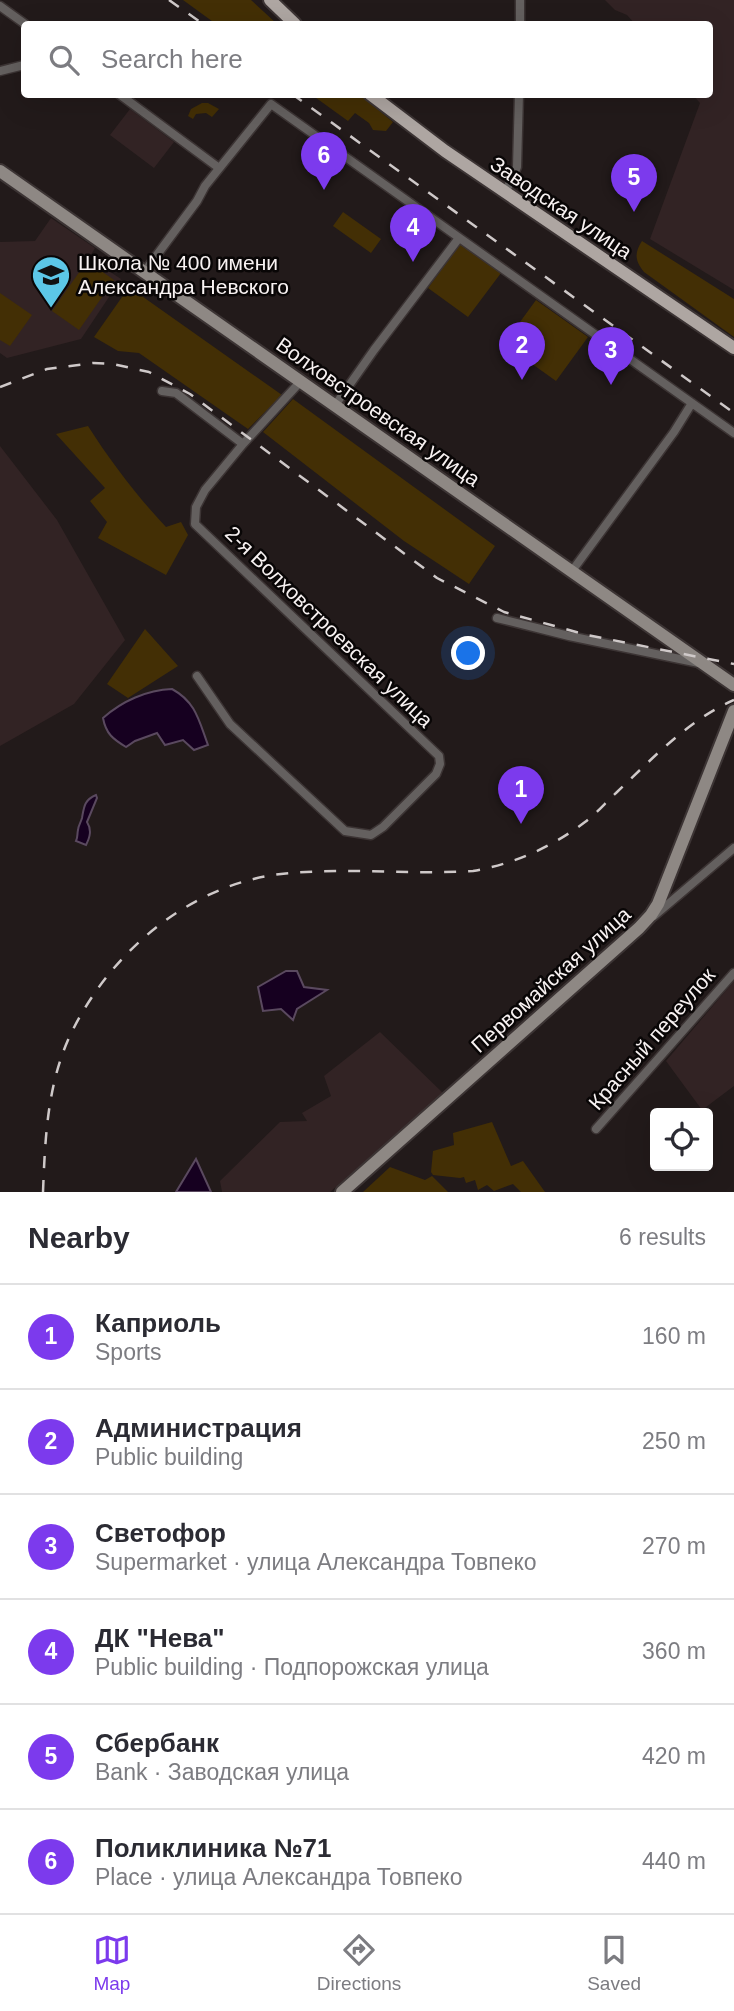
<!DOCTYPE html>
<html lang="en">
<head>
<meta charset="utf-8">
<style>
	:root { --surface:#fff; --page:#f7f7f7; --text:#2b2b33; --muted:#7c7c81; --line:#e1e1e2; --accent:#7c3aed }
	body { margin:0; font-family:Arial,sans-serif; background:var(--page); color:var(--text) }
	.controls { position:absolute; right:21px; bottom:21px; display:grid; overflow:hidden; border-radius:7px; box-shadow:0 7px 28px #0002 }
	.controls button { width:63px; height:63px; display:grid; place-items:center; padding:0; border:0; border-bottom:2px solid var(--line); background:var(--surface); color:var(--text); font:35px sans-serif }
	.you { position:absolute; left:469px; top:654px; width:24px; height:24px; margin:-18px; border:5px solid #fff; border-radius:50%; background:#1a73e8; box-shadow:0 0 0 10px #1a73e833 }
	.badge { display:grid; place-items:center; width:46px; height:46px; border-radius:50%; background:var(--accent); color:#fff; font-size:23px; font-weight:700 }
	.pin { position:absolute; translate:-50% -58px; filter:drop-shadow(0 2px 4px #0008) }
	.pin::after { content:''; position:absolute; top:37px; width:24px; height:21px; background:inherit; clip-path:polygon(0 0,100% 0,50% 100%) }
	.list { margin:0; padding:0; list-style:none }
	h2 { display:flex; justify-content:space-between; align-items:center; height:91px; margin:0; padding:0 28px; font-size:30px }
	h2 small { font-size:23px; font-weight:400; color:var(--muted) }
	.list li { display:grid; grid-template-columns:46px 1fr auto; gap:21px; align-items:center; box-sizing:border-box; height:105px; padding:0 28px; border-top:2px solid var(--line) }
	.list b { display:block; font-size:26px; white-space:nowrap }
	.list p { margin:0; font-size:23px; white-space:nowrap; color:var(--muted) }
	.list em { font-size:23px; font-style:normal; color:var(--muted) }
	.icon { flex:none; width:38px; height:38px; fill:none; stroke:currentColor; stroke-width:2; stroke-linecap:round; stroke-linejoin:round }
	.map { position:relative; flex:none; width:734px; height:1192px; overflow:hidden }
	.search { position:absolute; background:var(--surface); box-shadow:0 7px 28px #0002; left:21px; right:21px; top:21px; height:77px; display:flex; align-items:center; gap:18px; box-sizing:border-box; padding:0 24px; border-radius:7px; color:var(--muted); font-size:26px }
	.sheet { height:721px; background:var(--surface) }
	nav { display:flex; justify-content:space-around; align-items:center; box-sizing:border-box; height:98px; border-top:2px solid var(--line); background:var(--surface); font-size:19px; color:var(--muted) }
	nav a { display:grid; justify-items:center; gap:4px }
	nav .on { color:var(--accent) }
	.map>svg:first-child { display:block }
</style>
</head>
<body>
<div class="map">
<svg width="734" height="1192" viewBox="0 0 734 1192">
	<rect width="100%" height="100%" fill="#221a1a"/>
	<path fill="#322324" d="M605,0h129v290l-84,-51 50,-136 -7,-8 17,-1v-70h-75l-8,-9 -12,-5z
		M130,109l44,33 -20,26 -44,-33z
		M51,218l44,30 -6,10 32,21 -40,60 -74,19 -7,-5v-111l35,-1z
		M0,446l57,74 68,120 -51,64 -74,42z
		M734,981v105l-32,24 -36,-49z
		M380,1032l64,62 -114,98h-108l-2,-11 60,-59 27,-1 -5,-8 29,-17 -7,-20z"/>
	<path fill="#432f05" d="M183,0h68l26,24h-61z
		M312,95h48l33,27 -7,9 -13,-1 -4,-7 -14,-10 -7,8z
		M202,103h6l11,6 -7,8 -6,-4 -10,1 -3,5 -5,-3 3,-7z
		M343,212l38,27 -10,14 -38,-27z
		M642,241l92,58v38l-90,-65c-9,-11 -10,-19 -2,-31z
		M461,243l40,30 -33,44 -40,-29z
		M87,261l27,19 -35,50 -27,-19z
		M129,287l153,108 -34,34 -109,-76 -21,-2 -24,-14z
		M0,293l32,22 -22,31 -10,-6z
		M536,300l52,37 -32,44 -52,-37z
		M293,399l202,147 -26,38 -65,-43 -141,-109z
		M88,426c23,36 48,69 78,101l15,-5 7,13 -22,40 -68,-37 9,-16 -17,-21 15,-13 -49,-54z
		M145,629l33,37 -50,32 -21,-14z
		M492,1122l19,44 12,-5 22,31h-24l-8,-8 -19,7 -7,-6 -9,5 -3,-10 -9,3 -2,-6 -4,1 -27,-3 -2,-3 2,-21 21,-6 -1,-12z
		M390,1167l35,13 7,-4 16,16h-85z"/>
	<path fill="#160020" stroke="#5a495f" stroke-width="2" d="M172,689c24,13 27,32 36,56l-14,5 -11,-10 -18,5 -8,-12 -22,8 -9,6c-13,-8 -20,-13 -23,-29 19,-17 44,-28 69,-29z
		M96,795l1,3 -10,24c5,8 3,15 -1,23l-10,-4c2,-4 1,-7 2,-11 0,-4 3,-8 4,-12 2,-11 2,-18 14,-23z
		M286,971h11l7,16 23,3 -30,19 -4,11 -12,-11 -18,2 -5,-24z
		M196,1159l15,33h-35z"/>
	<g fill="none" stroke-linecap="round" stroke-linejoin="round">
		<g stroke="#3c3434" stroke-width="11">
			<path id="street" d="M0,6l25,18
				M520,24v-24
				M0,71l24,-6
				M119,94l100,74
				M505,193l12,-26 2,-73
				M145,271l52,-70 8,-15 66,-82 463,329
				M162,391l14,2 67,51
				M336,404l38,-54 85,-112
				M572,571l102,-139 18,-29
				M497,618l72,18 130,27
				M197,676l33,48 115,107 26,4 12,-8 53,-53 4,-10 -1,-8 -244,-232 1,-17 9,-17 38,-46 58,-63
				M654,916l80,-68
				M596,1129l138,-156"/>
		</g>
		<g stroke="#3c3434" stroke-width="16">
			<path id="secondary" d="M0,171l734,514
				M342,1192l297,-264 12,-13 7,-11 76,-193"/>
		</g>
		<g stroke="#3c3434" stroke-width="16">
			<path id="primary" d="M270,0l25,24
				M370,94l75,57 289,197"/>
		</g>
		<use href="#street" stroke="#64605f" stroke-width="8"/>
		<use href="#secondary" stroke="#8e8884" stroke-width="12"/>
		<use href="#primary" stroke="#aea6a2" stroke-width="12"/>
		<path stroke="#cfc9c9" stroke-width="2.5" stroke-dasharray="12 12" stroke-linecap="butt" d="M169,0l34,24
			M292,94l442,319
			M0,387l47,-18 46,-6 20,1 36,8 41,22 247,184 67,34 83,23 147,29
			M43,1192c2,-51 4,-104 25,-152 38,-84 119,-155 213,-166 64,-7 128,1 192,-3 41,-7 79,-24 112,-49 11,-8 21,-20 31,-29 36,-34 72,-73 118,-93"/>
	</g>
	<defs>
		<g id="school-pin" transform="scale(2.0125)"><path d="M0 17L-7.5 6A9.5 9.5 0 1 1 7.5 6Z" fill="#5cc7e7" stroke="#090606"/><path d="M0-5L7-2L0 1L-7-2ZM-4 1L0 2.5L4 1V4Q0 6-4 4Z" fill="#111"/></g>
	</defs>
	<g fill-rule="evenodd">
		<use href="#school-pin" x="51" y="275"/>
	</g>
	<g text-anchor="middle" stroke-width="5" stroke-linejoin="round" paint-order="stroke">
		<g font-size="21" fill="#f8f2f2" stroke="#090606">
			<text transform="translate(561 208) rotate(34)" y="7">Заводская улица</text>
			<text transform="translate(378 412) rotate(35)" y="7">Волховстроевская улица</text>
			<text transform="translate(329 627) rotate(44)" y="7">2-я Волховстроевская улица</text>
			<text transform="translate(551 980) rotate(-42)" y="7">Первомайская улица</text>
			<text transform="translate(652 1039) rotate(-49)" y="7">Красный переулок</text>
		</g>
		<g font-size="21" fill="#f8f2f2" stroke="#090606" text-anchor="start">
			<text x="78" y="270">Школа № 400 имени<tspan x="78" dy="24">Александра Невского</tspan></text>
		</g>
	</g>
</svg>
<div class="controls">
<button><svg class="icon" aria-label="locate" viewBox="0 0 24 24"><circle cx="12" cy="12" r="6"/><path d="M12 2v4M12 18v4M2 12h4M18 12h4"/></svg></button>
</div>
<div class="you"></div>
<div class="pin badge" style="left:521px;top:824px">1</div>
<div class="pin badge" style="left:522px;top:380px">2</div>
<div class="pin badge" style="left:611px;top:385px">3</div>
<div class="pin badge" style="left:413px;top:262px">4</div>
<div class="pin badge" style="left:634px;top:212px">5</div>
<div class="pin badge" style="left:324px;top:190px">6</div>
<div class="search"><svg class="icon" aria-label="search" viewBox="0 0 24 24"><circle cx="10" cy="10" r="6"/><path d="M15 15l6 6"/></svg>Search here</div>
</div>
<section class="sheet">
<h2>Nearby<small>6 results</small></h2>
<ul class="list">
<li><span class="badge">1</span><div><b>Каприоль</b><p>Sports</p></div><em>160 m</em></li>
<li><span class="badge">2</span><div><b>Администрация</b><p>Public building</p></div><em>250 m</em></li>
<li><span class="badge">3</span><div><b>Светофор</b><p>Supermarket · улица Александра Товпеко</p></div><em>270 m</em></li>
<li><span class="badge">4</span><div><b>ДК &quot;Нева&quot;</b><p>Public building · Подпорожская улица</p></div><em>360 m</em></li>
<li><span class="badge">5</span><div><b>Сбербанк</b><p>Bank · Заводская улица</p></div><em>420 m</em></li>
<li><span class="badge">6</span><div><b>Поликлиника №71</b><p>Place · улица Александра Товпеко</p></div><em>440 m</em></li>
</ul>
</section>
<nav>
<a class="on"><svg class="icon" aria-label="map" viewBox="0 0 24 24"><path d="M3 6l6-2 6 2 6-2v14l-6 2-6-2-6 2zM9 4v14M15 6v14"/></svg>Map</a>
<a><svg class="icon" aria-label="directions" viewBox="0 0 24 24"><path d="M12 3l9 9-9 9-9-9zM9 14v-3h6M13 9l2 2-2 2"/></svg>Directions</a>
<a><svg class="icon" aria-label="saved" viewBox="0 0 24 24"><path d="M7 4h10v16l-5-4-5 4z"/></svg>Saved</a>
</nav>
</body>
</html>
